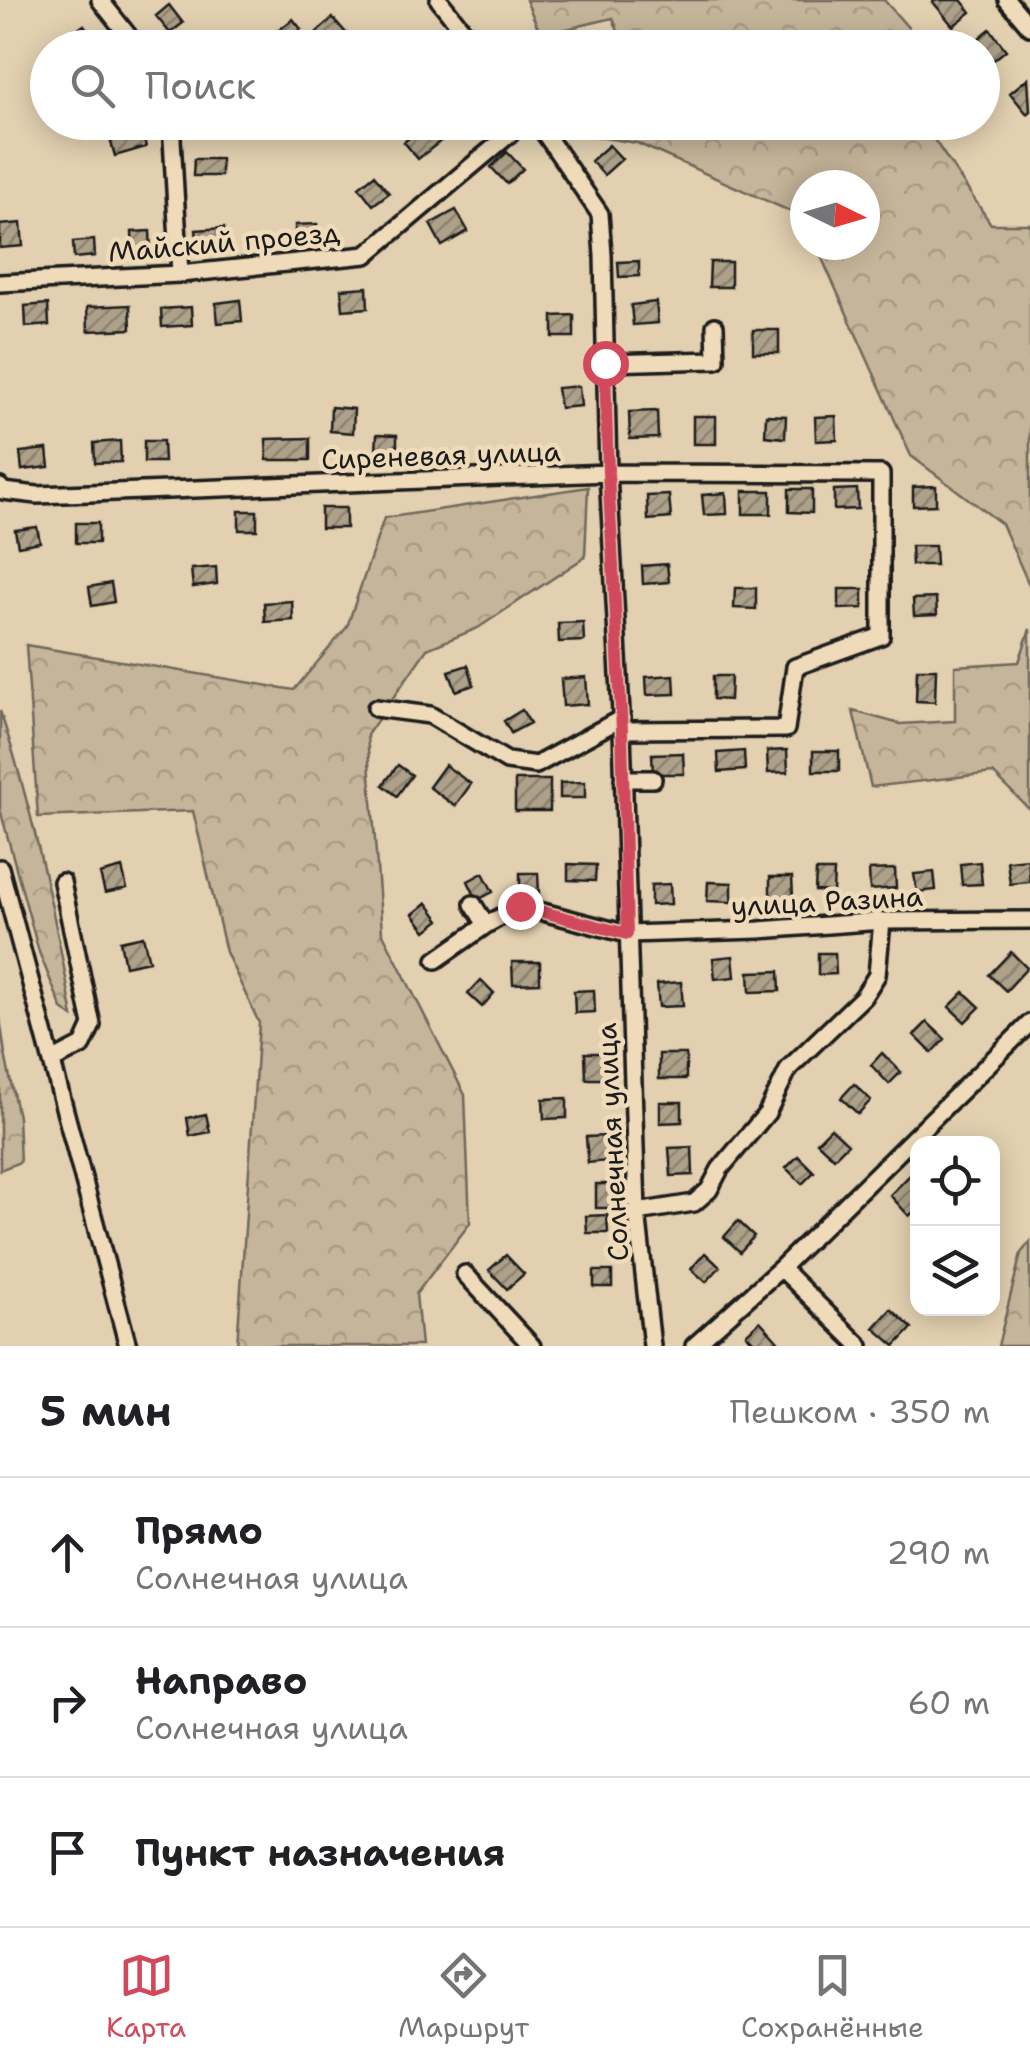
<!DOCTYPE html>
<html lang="ru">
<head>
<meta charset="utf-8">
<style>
	:root { --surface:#fff; --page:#f2f2f2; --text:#202124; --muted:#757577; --line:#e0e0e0; --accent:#d1495b }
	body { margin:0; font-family:"Shantell Sans",sans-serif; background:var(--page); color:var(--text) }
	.controls { position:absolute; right:30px; bottom:30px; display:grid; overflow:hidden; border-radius:20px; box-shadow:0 5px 25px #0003 }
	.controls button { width:90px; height:90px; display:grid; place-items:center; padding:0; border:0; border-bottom:2px solid var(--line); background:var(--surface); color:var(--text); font:50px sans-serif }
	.compass { position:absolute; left:790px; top:170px; width:90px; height:90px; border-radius:50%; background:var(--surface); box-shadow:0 5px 25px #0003; rotate:95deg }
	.stop { position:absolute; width:30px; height:30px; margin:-22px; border:8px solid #d1495b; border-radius:50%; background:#fff }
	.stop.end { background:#d1495b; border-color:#fff; box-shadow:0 2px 10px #0008 }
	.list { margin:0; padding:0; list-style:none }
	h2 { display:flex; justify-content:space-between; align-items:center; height:130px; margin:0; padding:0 40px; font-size:42px }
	h2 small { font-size:32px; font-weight:400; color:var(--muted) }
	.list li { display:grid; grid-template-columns:65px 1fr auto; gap:30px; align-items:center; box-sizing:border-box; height:150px; padding:0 40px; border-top:2px solid var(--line) }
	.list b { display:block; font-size:38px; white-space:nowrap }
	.list p { margin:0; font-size:32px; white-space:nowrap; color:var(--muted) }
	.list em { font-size:32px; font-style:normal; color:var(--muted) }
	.icon { flex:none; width:55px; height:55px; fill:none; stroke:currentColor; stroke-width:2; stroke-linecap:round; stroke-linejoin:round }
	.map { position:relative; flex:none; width:1030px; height:1346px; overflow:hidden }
	.search { position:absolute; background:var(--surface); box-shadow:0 5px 25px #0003; left:30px; right:30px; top:30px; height:110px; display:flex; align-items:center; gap:25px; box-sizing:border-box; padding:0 35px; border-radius:55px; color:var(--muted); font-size:38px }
	.sheet { height:580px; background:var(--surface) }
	nav { display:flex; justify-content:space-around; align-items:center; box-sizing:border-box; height:140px; border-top:2px solid var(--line); background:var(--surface); font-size:28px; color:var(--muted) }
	nav a { display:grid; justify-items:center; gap:5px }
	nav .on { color:var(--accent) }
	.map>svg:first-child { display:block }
</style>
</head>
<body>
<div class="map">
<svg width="1030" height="1346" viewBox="0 0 1030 1346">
	<defs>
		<pattern id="forest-crowns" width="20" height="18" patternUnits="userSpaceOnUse" patternTransform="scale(2.5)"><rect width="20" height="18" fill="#c5b59a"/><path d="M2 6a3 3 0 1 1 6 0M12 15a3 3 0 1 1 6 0" fill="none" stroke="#a99b84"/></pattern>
		<pattern id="building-hatch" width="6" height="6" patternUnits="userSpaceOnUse" patternTransform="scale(2.5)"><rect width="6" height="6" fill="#aea189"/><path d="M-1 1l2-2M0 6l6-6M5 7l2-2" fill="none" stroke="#8d826f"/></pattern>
	</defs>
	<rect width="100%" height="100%" fill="#e2d0b0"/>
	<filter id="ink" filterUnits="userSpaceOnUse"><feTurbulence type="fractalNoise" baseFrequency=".01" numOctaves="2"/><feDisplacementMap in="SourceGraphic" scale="20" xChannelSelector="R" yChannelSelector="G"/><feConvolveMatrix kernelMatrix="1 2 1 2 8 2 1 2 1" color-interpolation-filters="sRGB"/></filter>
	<g filter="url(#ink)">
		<path fill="url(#forest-crowns)" stroke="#70685b" stroke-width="2.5" d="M526,0h358l41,47h-301l-11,-29 -72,17z
			M556,123h367l68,101h39v363l-28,-63 -91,-68 -95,-211h49v-60h-60v37l-2,-5 -166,-74 -79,-12z
			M588,487l-3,70 -107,71 -51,21 -60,86 15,197 83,163 5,128 -54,71 5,52h-184l22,-323 -33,-71 -33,-141 -155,6 -12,-172 268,45 53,-63 37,-109z
			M1030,629v181l-37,-37 -122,14 -18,-76 47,13 55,-3v-55l64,-4z
			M0,711c33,99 55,203 73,306l-11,-8 -23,-57 -39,-143z
			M0,1018l5,36 13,63 2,45 -20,8z
			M1030,1242v104h-32l23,-93z"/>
		<path fill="url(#building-hatch)" stroke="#1c1c1c" stroke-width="2.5" d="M935,0h26l10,12 -18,14 -20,-24z
			M169,5l14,18 -13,10 -14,-17z
			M333,18l13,15 -16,14 -13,-15z
			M293,19l8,10 -14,12 -9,-10z
			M84,25l11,16 -10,7h-12l-7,-11z
			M990,29l16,21 -17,14 -7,-9v-7h-5l-4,-5z
			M1028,78l2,33 -3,3 -17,-21z
			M428,122l15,17 -25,20 -14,-17z
			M142,131l4,16 -31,9 -5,-17z
			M609,145l13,14 -18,16 -13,-14z
			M507,152l16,17 -16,15 -16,-17z
			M194,159h27v17h-28z
			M374,175l15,18 -16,12 -14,-18z
			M456,210l12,21 -26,15 -12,-22z
			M21,223l2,23 -23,2v-23z
			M317,224v19l-22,1v-19z
			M224,228l1,18 -27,2 -2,-18z
			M150,231l1,21 -18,1 -1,-21z
			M94,240l1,16 -21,2 -1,-16z
			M639,261v15l-20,1 -1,-15z
			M710,262h21v25h-22z
			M367,287l1,21 -25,2 -2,-21z
			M240,300l2,21 -24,2 -2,-20z
			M656,302l2,21 -25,2 -2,-20z
			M48,304l1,21 -23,2 -1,-21z
			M130,305l1,24 -43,2 -1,-24z
			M191,307l1,18 -30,2 -1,-18z
			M574,315v22h-21v-21z
			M753,330h26v23h-26z
			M579,386l2,20 -21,2 -3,-20z
			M331,407l23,2 -1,24 -23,-2z
			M657,411l1,27 -28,1 -1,-27z
			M766,415l20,1 -1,22 -20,-2z
			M693,416h23v28h-23z
			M836,416l1,24 -21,1 -1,-24z
			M377,434l20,1v18l-21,-1z
			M310,438v22h-43l-1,-21z
			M120,441l1,21 -26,1 -1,-20z
			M144,441h19l1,21h-20z
			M47,449l2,18 -27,3 -2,-18z
			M936,486v19l-23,1v-19z
			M789,489h23v24l-23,-1z
			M857,489l1,20 -24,1v-20z
			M743,491h28v23h-28z
			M726,493l1,21 -23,1 -2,-20z
			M669,495l2,23 -23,2 -1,-24z
			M321,508h25v20h-25z
			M239,511h18v19h-18z
			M76,523h22v20h-22z
			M37,527l3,15 -22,4 -3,-16z
			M911,546h24l1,19h-24z
			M667,564l2,18 -26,2 -1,-18z
			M216,567l1,17 -24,3 -2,-18z
			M111,583l3,19 -22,4 -3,-19z
			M735,588h21v21l-22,-1z
			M839,589h24v19l-24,1z
			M936,598l1,17 -23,1 -1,-17z
			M292,601l1,19 -28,2 -1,-19z
			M583,622l1,19 -25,1 -1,-19z
			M468,665l6,20 -18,6 -7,-20z
			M917,669h19l-1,33 -19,-1z
			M674,675l1,19 -28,1 -1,-18z
			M713,676h18l-1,24 -17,-1z
			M586,677l2,27 -25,2 -2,-27z
			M522,710l8,13 -19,10 -7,-12z
			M787,750l1,22 -20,1 -1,-22z
			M744,751l1,19 -26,2 -1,-19z
			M813,751h26v20h-26z
			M683,753l1,21h-31l-1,-20z
			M398,765l14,10 -15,21 -14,-11z
			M445,765l26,19 -16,22 -26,-19z
			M515,780h35v31h-35z
			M585,782v16h-25v-15z
			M1028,859l2,23 -20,2 -3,-23z
			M980,862l2,22 -20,1 -2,-21z
			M568,864l28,1 -1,16 -27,-1z
			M122,868l5,20 -22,5 -5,-19z
			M895,869l1,19 -26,2 -1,-20z
			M816,871h18l-1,21 -18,-1z
			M934,872l2,18 -19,2 -3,-18z
			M483,873l10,19 -16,8 -9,-19z
			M520,873h18l1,22 -19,1z
			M770,877h22l1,20h-23z
			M708,882l24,1v19l-25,-1z
			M670,884l1,20 -20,1v-20z
			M427,903l13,17 -14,11 -13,-17z
			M143,936l6,25 -24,5 -5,-25z
			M1011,952l16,16 -21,23 -17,-16z
			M818,953h17l1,21 -18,1z
			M733,956l2,21 -20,2 -2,-21z
			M512,962h28v21l-27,1z
			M779,971l1,20 -30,1 -1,-20z
			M481,980l13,13 -12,14 -14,-13z
			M681,982l2,24 -24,1 -2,-23z
			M594,990l1,22 -20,1 -1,-22z
			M964,992l16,15 -15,15 -16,-15z
			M927,1022l18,17 -13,14 -18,-18z
			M585,1053h24v26h-23z
			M882,1053l19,19 -12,12 -18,-19z
			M659,1054h27v25h-27z
			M854,1084l17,16 -13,14 -17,-16z
			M567,1098v20l-23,1 -1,-20z
			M660,1102h22v20l-22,1z
			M206,1114l4,18 -20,4 -3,-18z
			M831,1128l17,16 -14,14 -17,-16z
			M606,1136l2,25 -20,2 -2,-26z
			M692,1147l1,28 -22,1 -2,-28z
			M798,1156l16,16 -12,12 -16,-16z
			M914,1171l4,4v33l-9,8 -19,-21z
			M596,1184h20v24h-20z
			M607,1215l1,18h-21l-1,-17z
			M738,1221l16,15 -14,16 -16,-15z
			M705,1253l15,14 -14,15 -15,-13z
			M506,1255l18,19 -17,15 -18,-19z
			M594,1271h18v16h-18z
			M891,1309l21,19 -17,18 -21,-18z
			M760,1321l18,20 -6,5h-14l-12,-12z"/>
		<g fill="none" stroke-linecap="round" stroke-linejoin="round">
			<g stroke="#1c1c1c" stroke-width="22">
				<path id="minor" d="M100,0l38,48
					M439,0l38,48
					M1007,0l23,27
					M171,122l9,152
					M537,122l63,92 3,41 5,218 14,257 15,482 15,134
					M0,283l180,-9 186,-19 158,-133
					M605,363l111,-3 -1,-34
					M0,487l3,4 34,4 571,-22 273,1v162l-86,31 -9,62 -164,1
					M376,708l54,7 77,46 29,4 86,-47
					M623,779h30
					M0,868l128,478
					M473,904l13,21
					M436,960l50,-35 34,-19 107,28 132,-4 123,-9 148,-1
					M52,1061l31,-16 9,-20 -30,-143
					M637,1212l57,-9 15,-13 11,-21 47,-56 22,-45 74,-71 14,-22 5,-54
					M781,1268l79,78
					M465,1274l67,72
					M694,1346l87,-78 249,-245"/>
			</g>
			<use href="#minor" stroke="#efdbb9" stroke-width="15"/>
		</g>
	</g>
	<g fill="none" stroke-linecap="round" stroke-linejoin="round" filter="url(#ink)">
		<path stroke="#d1495b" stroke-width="12" d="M520,906l107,28 -5,-204 -14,-257 -3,-110"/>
	</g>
	<g text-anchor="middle" stroke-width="9" stroke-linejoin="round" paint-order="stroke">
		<g font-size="28" fill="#1c1c1c" stroke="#efdbb9">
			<text transform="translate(224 242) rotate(-5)" y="10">Майский проезд</text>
			<text transform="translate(441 455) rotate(-2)" y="10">Сиреневая улица</text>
			<text transform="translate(827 901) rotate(-3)" y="10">улица Разина</text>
			<text transform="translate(612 1142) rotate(-93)" y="10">Солнечная улица</text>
		</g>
	</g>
</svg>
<div class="controls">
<button><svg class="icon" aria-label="locate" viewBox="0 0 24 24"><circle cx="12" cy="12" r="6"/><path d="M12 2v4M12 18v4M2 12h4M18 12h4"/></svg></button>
<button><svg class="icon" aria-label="layers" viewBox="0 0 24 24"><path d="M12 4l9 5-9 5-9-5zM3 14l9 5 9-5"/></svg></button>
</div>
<svg class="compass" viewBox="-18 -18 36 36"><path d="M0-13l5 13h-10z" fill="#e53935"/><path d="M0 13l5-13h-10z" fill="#757577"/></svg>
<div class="stop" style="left:605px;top:363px"></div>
<div class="stop end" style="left:520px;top:906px"></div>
<div class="search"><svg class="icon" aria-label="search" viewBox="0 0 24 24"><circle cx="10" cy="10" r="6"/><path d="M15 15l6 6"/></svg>Поиск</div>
</div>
<section class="sheet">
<h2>5 мин<small>Пешком · 350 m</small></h2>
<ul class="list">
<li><svg class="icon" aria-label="ahead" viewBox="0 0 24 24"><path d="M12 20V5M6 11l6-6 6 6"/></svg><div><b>Прямо</b><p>Солнечная улица</p></div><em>290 m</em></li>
<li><svg class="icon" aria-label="right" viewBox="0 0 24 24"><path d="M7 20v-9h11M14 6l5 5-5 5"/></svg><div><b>Направо</b><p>Солнечная улица</p></div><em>60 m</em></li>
<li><svg class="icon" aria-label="arrive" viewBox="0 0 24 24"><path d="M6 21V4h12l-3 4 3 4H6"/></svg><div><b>Пункт назначения</b></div></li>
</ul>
</section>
<nav>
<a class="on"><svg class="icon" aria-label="map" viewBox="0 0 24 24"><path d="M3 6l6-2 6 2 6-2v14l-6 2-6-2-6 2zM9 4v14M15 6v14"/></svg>Карта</a>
<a><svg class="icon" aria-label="directions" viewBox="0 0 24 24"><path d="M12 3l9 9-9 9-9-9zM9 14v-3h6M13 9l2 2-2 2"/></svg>Маршрут</a>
<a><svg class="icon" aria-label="saved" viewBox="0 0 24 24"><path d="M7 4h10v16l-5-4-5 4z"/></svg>Сохранённые</a>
</nav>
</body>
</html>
